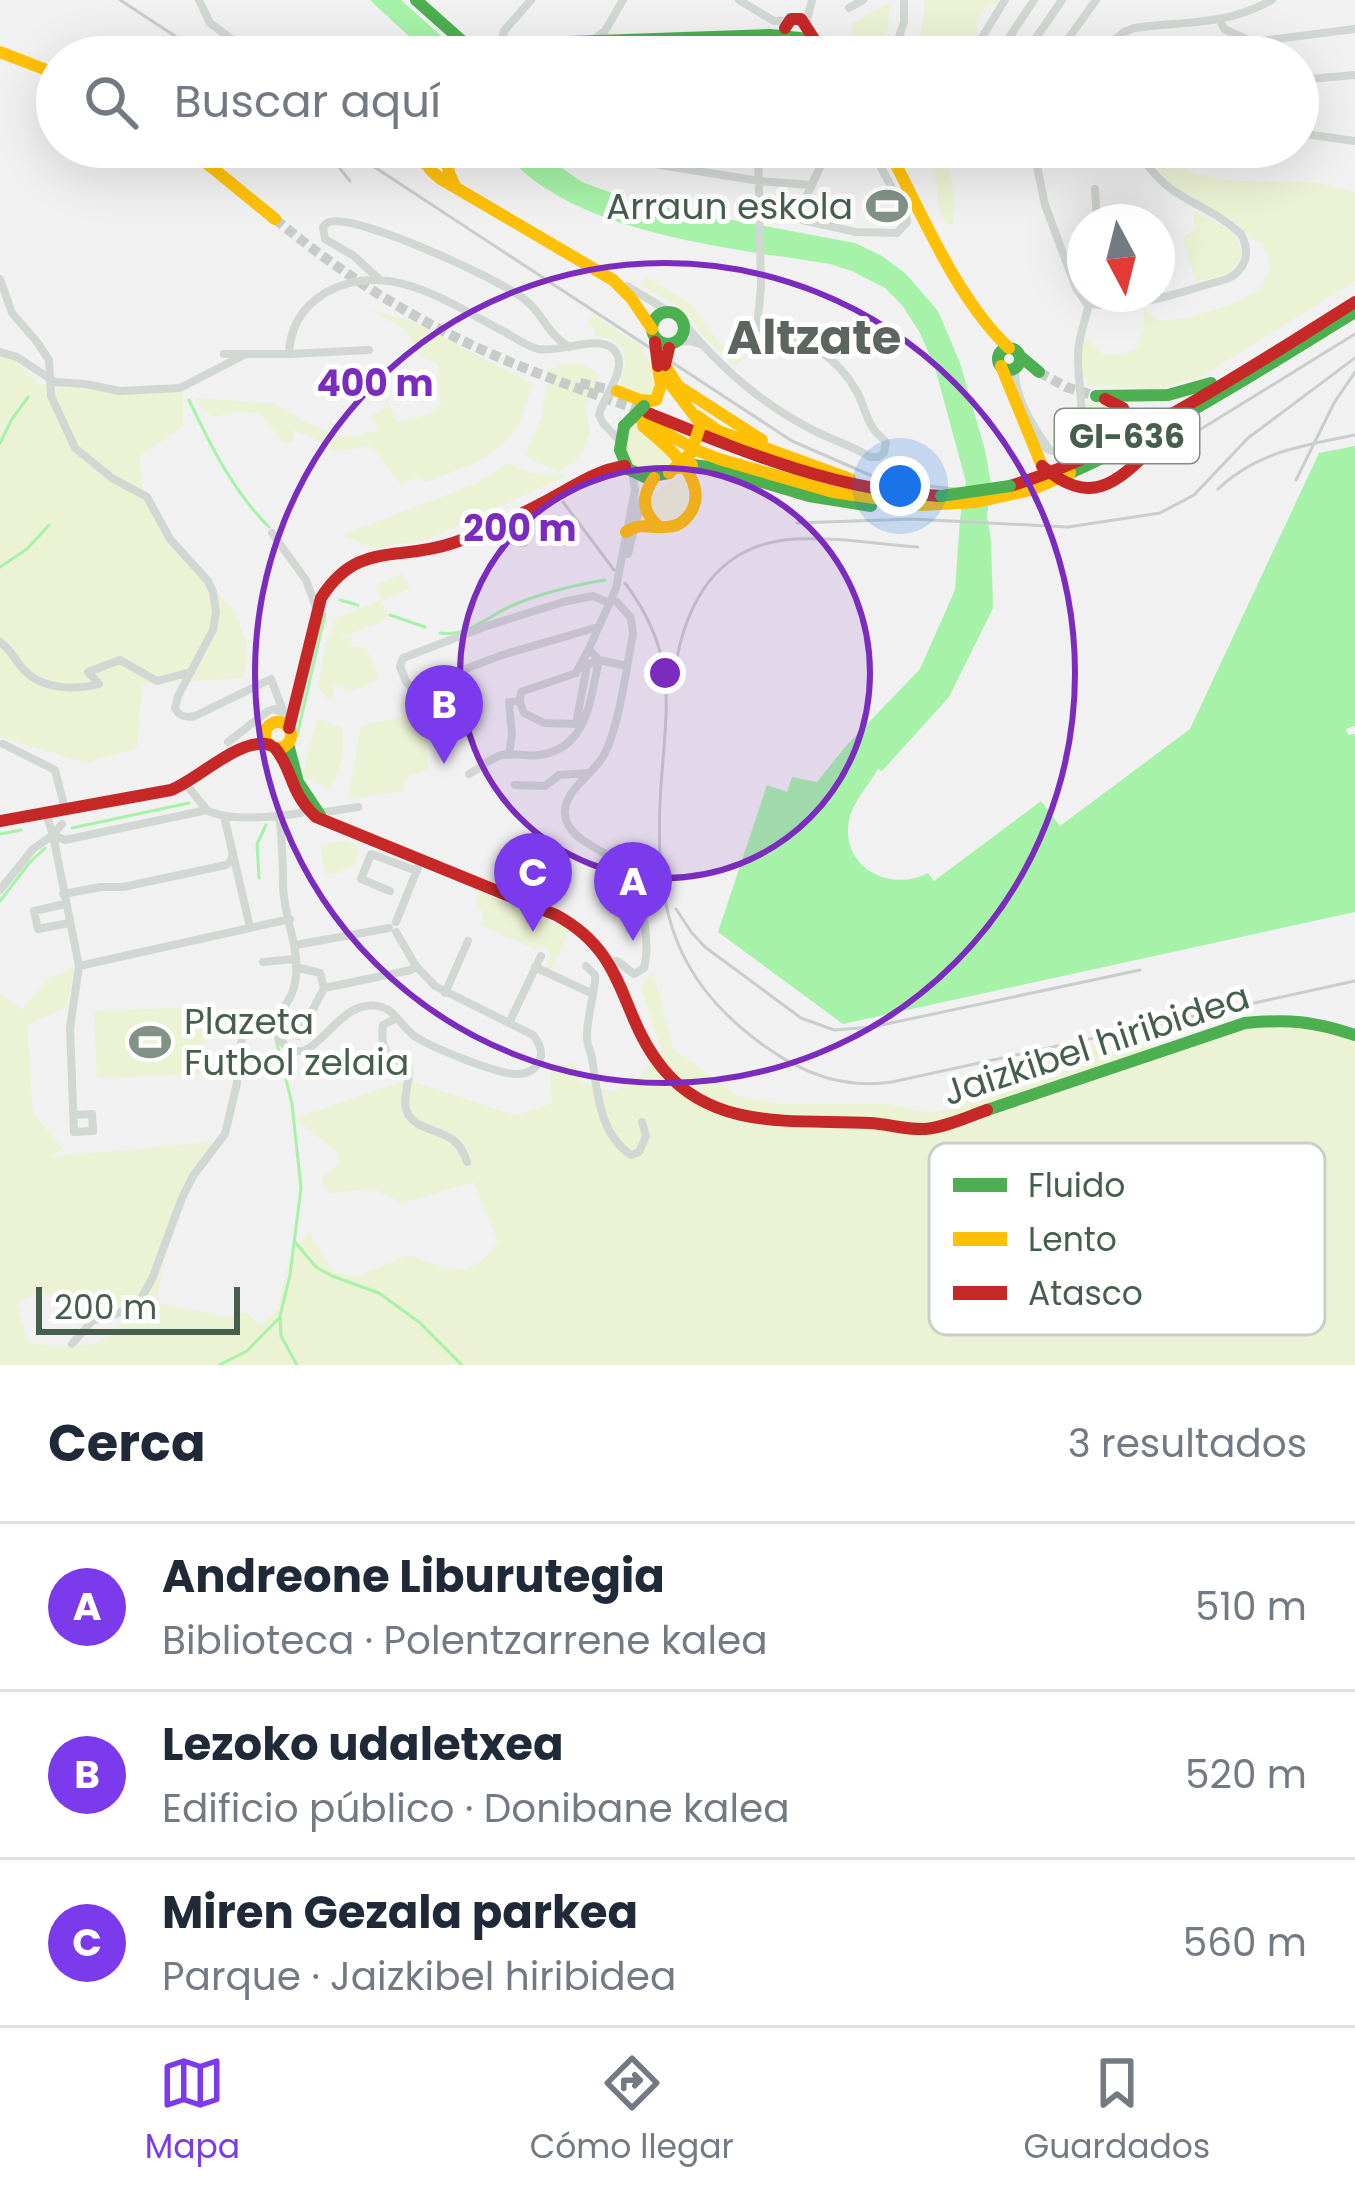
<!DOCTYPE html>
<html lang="es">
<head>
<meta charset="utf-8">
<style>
	:root { --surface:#fff; --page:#f6f6f7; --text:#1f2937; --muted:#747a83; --line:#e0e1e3; --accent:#7c3aed }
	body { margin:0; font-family:Poppins,sans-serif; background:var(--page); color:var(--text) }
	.compass { position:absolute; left:1067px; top:204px; width:108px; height:108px; border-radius:50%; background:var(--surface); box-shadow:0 12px 48px #0002; rotate:173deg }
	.scale { position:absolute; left:36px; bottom:30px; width:204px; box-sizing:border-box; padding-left:12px; border:6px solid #465f4d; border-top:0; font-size:33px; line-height:42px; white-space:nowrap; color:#465f4d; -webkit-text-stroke:9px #fff; paint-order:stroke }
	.you { position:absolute; left:900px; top:486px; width:42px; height:42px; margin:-30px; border:9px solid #fff; border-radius:50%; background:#1a73e8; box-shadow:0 0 0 18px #1a73e833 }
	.badge { display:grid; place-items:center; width:78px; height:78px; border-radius:50%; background:var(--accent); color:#fff; font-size:39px; font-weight:700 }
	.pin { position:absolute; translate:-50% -99px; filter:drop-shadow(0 3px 6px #0008) }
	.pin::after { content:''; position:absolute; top:63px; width:42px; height:36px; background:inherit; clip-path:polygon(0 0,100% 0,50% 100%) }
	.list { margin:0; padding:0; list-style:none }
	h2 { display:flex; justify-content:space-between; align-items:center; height:156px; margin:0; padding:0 48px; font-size:51px }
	h2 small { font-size:39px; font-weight:400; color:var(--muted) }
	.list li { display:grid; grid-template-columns:78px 1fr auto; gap:36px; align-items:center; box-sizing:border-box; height:168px; padding:0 48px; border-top:3px solid var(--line) }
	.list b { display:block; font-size:45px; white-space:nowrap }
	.list p { margin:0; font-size:39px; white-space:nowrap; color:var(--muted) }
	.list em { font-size:39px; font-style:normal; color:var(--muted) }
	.icon { flex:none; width:66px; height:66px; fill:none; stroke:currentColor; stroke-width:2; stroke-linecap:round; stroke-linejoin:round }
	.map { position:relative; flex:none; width:1355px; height:1365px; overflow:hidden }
	.search { position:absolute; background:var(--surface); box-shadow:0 12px 48px #0002; left:36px; right:36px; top:36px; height:132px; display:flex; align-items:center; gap:30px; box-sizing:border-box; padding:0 42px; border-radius:66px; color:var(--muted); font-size:45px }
	.sheet { height:660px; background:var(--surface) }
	nav { display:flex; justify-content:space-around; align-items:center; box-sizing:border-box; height:168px; border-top:3px solid var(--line); background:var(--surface); font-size:33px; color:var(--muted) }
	nav a { display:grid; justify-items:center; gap:6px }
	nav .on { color:var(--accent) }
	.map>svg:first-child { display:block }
</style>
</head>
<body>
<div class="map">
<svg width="1355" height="1365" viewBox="0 0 1355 1365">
	<rect width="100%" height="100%" fill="#f1f1f1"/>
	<path fill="#ecf2d4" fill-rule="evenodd" d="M924,0h75l-3,4 -10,1 -11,19 3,9 -12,24h-49l8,-48z
		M890,2l-2,27 -11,26 -26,-16 2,-16z
		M919,147h22c11,24 16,52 12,77h-7l-8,-19v-17l-6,-20z
		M1143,147c22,0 30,18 50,25 36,14 77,7 115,10 15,1 32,7 47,10v89l-155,96 -42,12 -71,-4 2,-5 -6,-2 -1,-26 4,-15 17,18c40,4 42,-15 41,-48l10,11 7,3 29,-4 43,-13 25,-14 12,-20 -1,-13 -6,-13 -16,-8 -11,-14 -63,-36 -22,-24z
		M1194,211c22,12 48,19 47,47l-11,15 -34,9 -12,-38 1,-8 9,-6z
		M646,277l46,28 28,39 23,15 -7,8 -29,-27 -23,-30 -43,-25z
		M368,309l46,13 118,62c-4,12 -7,25 -12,37 -16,34 -62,49 -95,61l-5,-6 -19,8 -29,-38 -37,6 -23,-15 -18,-7 -2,11 -7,3 -25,-31 -23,-1 -24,5 -12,-9 -6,-10 81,6 30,19 34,13h19l19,-6 -6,-14 10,-6 5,-11 10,23 32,-7 12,-12 -4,-29 1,-10 -17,-7 -16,-28z
		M593,315l51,33 -2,3 9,13 4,26 -3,5 -10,2 -23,-11c11,-27 9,-48 -25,-50l3,-6 -10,-6z
		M0,352h5l32,31 70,9 76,-3v37l-44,31 5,38 38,61 50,52 15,35 -3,35 -102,6 -5,64 -51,15 -86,-26z
		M558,364h23l19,10 -15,31 5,28 -11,25 -20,14 -34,-16 16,-39 9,-49h7z
		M1085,402c14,1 34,5 35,20l-12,12 -33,18 10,-12z
		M633,423l15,11 25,30c-36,20 -62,-5 -40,-41z
		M508,463l20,10 38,3 -140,64 -53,8 -30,-13 135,-52z
		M681,475c12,16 9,36 -10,45l-12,-2 -8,-13 1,-11z
		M402,574l8,15 -29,12 8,17 -43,18 -5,-7 3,10 9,-3 -3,7 2,4 14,1 12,27 -2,5 -29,13 -5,-8 -8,1 -2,7 2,5 -5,3 -11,-15 10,-49 7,-18 46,-19 -5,-15z
		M421,712l2,9 10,-4 12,28 -10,4 -12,-23 5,44 -24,8 1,13 -57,8 13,-73z
		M317,719l25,9c4,20 -3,45 -13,61l-27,-13z
		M342,841l17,5 -5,19 -12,4 1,3 -17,3 -6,-29z
		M476,890l94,40 -20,41 -5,-2 5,-12 -3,-9 -6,-2 -7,3 -53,-24 3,-11 -6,-7z
		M75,967l-8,39 -40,19 6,89 30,34 -14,9 163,-15 -1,8 -16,26 -28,64 -10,63 70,14 19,-5 13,13 19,-15 11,-50 20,-28 24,41 26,3 50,-21c41,15 60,28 89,-13l-24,-60 -72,21 -28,-14 -46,4 -6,-15 17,-14 -2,-13 -42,-32 112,-39 110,36 35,-13 -2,-37 24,-3 8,19 30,10 21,-11 30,-26 -21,-64v-6l11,-13 20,77 65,47 42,8h105l46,9 18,-4 4,-15 79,-36 117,-26 5,24c31,-9 77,-29 109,-31 31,-3 62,7 92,16v324h-1355v-372l22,17 26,-31zM85,1293l41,15 -10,26c-34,16 -52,15 -89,8l-10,-40 19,-8z
		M203,1007l3,67 -109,4 -3,-67z"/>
	<path fill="#a6f2a8" d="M370,0h31l46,41 12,16h-28z
		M499,147h33l50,35 54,20 219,41 27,13 24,18 32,37 22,52 25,87 6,33 -4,33 4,25 2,67 -44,89 -67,74 -4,-2c-9,16 -25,32 -29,51 -9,47 41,73 79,53l6,8 107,-80 19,25 130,-97 129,-276 36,-7v280l-9,3 2,6 7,-1v178l-512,112 -125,-92 49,-147 20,7 5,-15 25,5 29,-36 74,-77 35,-79 5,-71 6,-37 -31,-114 -15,-35 -18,-28 -17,-17 -33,-17 -22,-7c-93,-15 -230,-28 -304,-90 -10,-8 -18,-18 -27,-27z"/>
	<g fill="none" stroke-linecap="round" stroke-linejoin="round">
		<path stroke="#a6f2a8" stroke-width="3" d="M189,400c22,46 43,90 80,127
			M0,443l12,-24 16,-22
			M0,567l27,-18 22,-24
			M340,600l18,5
			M390,615l35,12
			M440,633c27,4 47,-16 71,-27 28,-12 64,-21 94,-26
			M297,736l28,-122
			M72,828l117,-25
			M0,834l21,-4
			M259,878l-2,-34 9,-19
			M0,901l30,-39 15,-14
			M276,1039l16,65 9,84 -11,87 -10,41 1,20 16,29
			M294,1241l22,26 16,9 47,17 40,29 43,43
			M219,1365l28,-14 31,-32"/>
		<path stroke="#c6ccc8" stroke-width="10" stroke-dasharray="10 5" stroke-linecap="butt" d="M275,219c56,46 115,86 180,118 62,31 128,53 192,76
			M1039,372l27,15 30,9
			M580,383l37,8"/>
		<path stroke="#d1d7d2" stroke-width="8" d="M199,0l11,23 46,34
			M739,0l35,21h13
			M849,8l14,-8
			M1220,20l4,9 29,13 102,-13
			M806,24l6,-24
			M593,40l12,-9 18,-31
			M599,41l5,4 2,12
			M1104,49l20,-17 10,-4c50,-7 92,-2 138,-28
			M500,50l4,-19 27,-31
			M815,56l1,1
			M373,57l3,-4
			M755,57l1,-11 7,-9
			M892,57l12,-35v-22
			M970,57l35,-57
			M996,57l38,-57
			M1023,57l39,-57
			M1055,57l41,-57
			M1298,80l57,-5
			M1298,133l57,8
			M394,147l34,21
			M608,147v7l10,4 141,23 53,4
			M683,147v21
			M1033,147l12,58 31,83 10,15c46,9 96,-12 141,-24 19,-9 24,-26 14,-45 -39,-36 -77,-32 -104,-87
			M1095,189l2,33
			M760,211l96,21 41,1 10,-11 -1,-8 -36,-67
			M797,218l32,-71
			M0,279l12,34 25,29 12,18 2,36 24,52 37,30 35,19 23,42 38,42 5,11 3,20 -3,18 -35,66 -3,12c4,9 11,10 20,8l76,-37 14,37
			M379,279l-25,-23 -29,-17 -2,-12c2,-2 4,-5 7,-5 28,-8 169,57 194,77 20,15 21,33 45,48
			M627,286l43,26
			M1096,294l17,7
			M683,322c35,43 76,80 126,106 19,11 43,17 61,29h8l6,-4 2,-11c-4,-5 -10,-8 -13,-14 -7,-10 -10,-25 -16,-36 -18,-33 -49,-54 -86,-57
			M751 338a10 10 0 1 1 20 0a10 10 0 1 1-20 0Z
			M757,329l4,-43 -3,-139
			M677,342l13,-1 10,3
			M0,352l17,5 38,25 30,2 35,7 60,-3 64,-33
			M224,354h65c1,-27 13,-47 36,-61 63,-36 125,11 180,39 10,6 22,14 33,17 21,5 67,-19 79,5 9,18 -14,43 -18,61l4,8 15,16
			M289,354l80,-4
			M1016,368c-5,23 17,59 31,78
			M1034,442c66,41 44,-49 44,-82 -1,-19 7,-38 11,-56
			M491,529l11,11 22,3
			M272,533l34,47 11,30
			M628,554l14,-55
			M598,627l-96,28 -89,34 -7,-7 -6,-16 3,-8 81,-31 79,-25 30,-6 14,6 2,3
			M0,642c12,8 15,19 25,29 19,19 51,19 74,13l-11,-12 32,-12 37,21 34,-9
			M589,649l-13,24 -55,19 -1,10 4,11 20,10 32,1 11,-59 12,-5 28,6
			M228,742l40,-31 6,-2 7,3
			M3,744l52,26 10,39
			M509,755l3,-20 -3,-33 11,-1
			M469,774c10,-5 21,-16 33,-19 11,-3 25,2 37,0 49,-6 51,-56 60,-95l-10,-11 27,-61 19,-98 -3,-18
			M185,783l22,27
			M515,785l30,1 14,-11 30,-2
			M319,813l39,-6
			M46,814l7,21 26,131 -9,62 4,104 19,-1 -1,-17 -19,1
			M224,816l26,111
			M276,816l4,5c2,22 3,42 3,63 0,37 23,72 9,109 -6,17 -27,29 -10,49 33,37 52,-49 100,-35 14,4 21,22 34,30 17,11 83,38 102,37 10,0 18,-5 22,-14 3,-10 -1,-17 -7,-25l-98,-49 -19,-20 -20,-34
			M53,835l12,5 142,-30c21,12 69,7 94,3l3,-5
			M0,890l33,-41 20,-14 9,-11
			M390,891l-29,-12 10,-25 46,17
			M63,894l38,-7h22l103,-22 5,-4 2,-8
			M65,904l-31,7 4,18 31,-6
			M396,922l25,-62
			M296,945l93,-17
			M263,962l32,-3
			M611,962l6,-1 17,13 10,-6c7,-27 -3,-86 -25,-105 -17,-15 -52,-23 -54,-49 -2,-24 30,-40 40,-61 15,-31 21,-84 28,-119l-2,-16 -14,-16
			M79,966l211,-47
			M586,966l9,9v6c-2,18 -9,41 -8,59 1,7 4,12 5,19 6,35 7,74 39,96l8,-3 7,-16 -4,-14
			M296,967l24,6 4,15 -25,48
			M535,967l58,27
			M324,988l87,-18 5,-4
			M445,993l23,-52
			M397,1018l-14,7c-3,23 3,33 25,40 4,15 -8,36 0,49 14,23 48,10 59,48
			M509,1023l32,-67
			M72,1344l20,-23 24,-7 23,-12 13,-23 30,-81 11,-22 32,-42 12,-51 5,-47 8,-8 26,-1"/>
		<path stroke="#4caf50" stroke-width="12" d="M416,0l64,57
			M492,57l18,-13 260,-9 30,3 23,11
			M652 328a16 16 0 1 1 32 0a16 16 0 1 1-32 0Z
			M998 359a11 11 0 1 1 22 0a11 11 0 1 1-22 0Z
			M1020,356l19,16
			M1096,396l72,-1 43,-12
			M624,426l-4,24 8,19 17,8 24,-4
			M692,465l19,2 98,29 62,10
			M1070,473c100,-45 192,-104 285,-161
			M288,744l10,38 22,33
			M987,1110l258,-87c45,-4 67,-2 110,12"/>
		<path stroke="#ffc107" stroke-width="12" d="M0,52l57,22
			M187,147l88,72
			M442,147l-13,4c-6,15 1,19 12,28l172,101 18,18 21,31
			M887,147c33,63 70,153 122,201
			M438,149l8,5 3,19 6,13
			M1001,366l41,100
			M666,367l12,19 84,54
			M666,368l5,17 28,37
			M617,391l23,9 12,1
			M656,400l5,-15 -3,-17
			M697,416l21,15 132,48
			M639,418l57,32 23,9 114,33 89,13 54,-3 55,-12 39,-17
			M654,478c-12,17 -13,32 3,47
			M626,532c17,-12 28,-1 47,-6 7,-1 12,-6 16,-11 24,-33 -24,-71 -46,-89
			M265 735a13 13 0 1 1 26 0a13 13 0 1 1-26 0Z"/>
		<path stroke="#c62828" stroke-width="12" d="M785,28l6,-9h10l13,20 17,18
			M1105,399l18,9 4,10 -5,12 -12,9
			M648,413c96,39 188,78 293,83
			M1154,446l28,-23
			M1010,486c117,-35 241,-119 345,-184
			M289,728l32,-130c37,-58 77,-36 132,-55 33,-11 65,-27 95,-43 25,-13 48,-30 77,-34
			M275,748c19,23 14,44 41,69l240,98c74,40 61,99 108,155 52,62 134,49 206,53 18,1 37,7 55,6 21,-2 42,-12 62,-19
			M0,821l171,-31c28,-11 70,-54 99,-45"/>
		<path stroke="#c9cdcb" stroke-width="3" d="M120,0l87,57
			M318,147l15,13 17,21
			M344,147l448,294 78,34 47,10 76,8
			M1201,429l154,-95
			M1296,480l38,-77 21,-31
			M1218,489c39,-37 86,-44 137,-54
			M563,502l51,68
			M797,523l114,-4 157,8 92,-14 34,-18 54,-57 107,-80
			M625,583c53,71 42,120 36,202 -7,114 6,190 102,260 40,29 80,44 129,37l463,-101
			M673,682c9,-72 39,-138 122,-143 40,-2 82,5 123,8
			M676,909l16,24 13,14 96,71 33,12 38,-3 268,-57"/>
		<path stroke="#4caf50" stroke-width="12" d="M624,426l20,-20
			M941,496l69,-10"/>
		<path stroke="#ffc107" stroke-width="12" d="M678,468l14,-3
			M669,473l22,-20 9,-27"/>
		<path stroke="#c62828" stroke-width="12" d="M655,342l3,24
			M665,365l4,-17
			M1042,466c48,41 73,19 112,-20"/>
	</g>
	<circle cx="665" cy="673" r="205" fill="#7b2cbf" fill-opacity=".12"/>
	<g fill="none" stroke="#7b2cbf" stroke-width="6">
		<circle cx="665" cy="673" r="205"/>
		<circle cx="665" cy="673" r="410"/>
	</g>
	<defs>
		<g id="stadium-bare" transform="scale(3.24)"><path d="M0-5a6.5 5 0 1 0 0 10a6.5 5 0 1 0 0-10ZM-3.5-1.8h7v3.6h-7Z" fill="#829286" stroke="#fff" stroke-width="2.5" paint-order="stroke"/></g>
	</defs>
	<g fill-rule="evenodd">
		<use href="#stadium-bare" x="887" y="206"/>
		<use href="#stadium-bare" x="150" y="1042"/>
	</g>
	<g text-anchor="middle" stroke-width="10" stroke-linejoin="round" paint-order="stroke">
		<rect fill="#fff" stroke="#7e8f82" stroke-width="3" x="1055" y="409" width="144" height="54" rx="9"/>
		<g font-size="33" font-weight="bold" fill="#465f4d">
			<text x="1127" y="448">GI-636</text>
		</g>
		<g font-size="36" fill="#465f4d" stroke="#fff" text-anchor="end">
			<text x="853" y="219">Arraun eskola</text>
			<text x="184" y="1034" text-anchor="start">Plazeta<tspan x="184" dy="41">Futbol zelaia</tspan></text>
		</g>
		<g font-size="36" fill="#465f4d" stroke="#fff">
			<text transform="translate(1096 1044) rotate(-18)" y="13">Jaizkibel hiribidea</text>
		</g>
		<g font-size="48" font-weight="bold" fill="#5c655f" stroke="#fff">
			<text x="814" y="354">Altzate</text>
		</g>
	</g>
	<rect x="929" y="1143" width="396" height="192" rx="18" fill="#fff" stroke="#c8cfca" stroke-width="3"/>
	<rect x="953" y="1178" width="54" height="14" fill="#4caf50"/>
	<rect x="953" y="1232" width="54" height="14" fill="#ffc107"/>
	<rect x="953" y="1286" width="54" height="14" fill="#c62828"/>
	<g font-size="33" fill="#465f4d">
		<text x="1028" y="1197">Fluido</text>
		<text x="1028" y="1251">Lento</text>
		<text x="1028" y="1305">Atasco</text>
	</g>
	<circle cx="665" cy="673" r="18" fill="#7b2cbf" stroke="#fff" stroke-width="6"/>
	<g font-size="36" text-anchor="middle" font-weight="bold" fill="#7b2cbf" stroke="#fff" stroke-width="10" stroke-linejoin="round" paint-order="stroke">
		<text x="375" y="396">400 m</text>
		<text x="520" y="541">200 m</text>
	</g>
</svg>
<svg class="compass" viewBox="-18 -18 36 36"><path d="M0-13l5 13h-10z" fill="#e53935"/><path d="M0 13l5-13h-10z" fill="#747a83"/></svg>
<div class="scale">200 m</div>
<div class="you"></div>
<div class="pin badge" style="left:633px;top:941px">A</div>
<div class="pin badge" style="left:444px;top:764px">B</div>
<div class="pin badge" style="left:533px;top:932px">C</div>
<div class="search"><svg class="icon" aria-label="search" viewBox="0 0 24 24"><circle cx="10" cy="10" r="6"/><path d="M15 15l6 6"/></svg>Buscar aquí</div>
</div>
<section class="sheet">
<h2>Cerca<small>3 resultados</small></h2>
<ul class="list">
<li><span class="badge">A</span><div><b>Andreone Liburutegia</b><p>Biblioteca · Polentzarrene kalea</p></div><em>510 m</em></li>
<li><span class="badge">B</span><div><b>Lezoko udaletxea</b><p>Edificio público · Donibane kalea</p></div><em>520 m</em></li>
<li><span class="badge">C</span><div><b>Miren Gezala parkea</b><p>Parque · Jaizkibel hiribidea</p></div><em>560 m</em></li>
</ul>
</section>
<nav>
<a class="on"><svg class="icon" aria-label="map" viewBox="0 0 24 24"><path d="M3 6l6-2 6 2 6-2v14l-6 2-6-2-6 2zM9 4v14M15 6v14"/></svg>Mapa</a>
<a><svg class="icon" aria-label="directions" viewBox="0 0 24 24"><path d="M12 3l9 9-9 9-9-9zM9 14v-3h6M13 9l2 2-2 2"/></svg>Cómo llegar</a>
<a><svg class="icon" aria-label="saved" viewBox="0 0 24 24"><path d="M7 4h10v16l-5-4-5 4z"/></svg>Guardados</a>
</nav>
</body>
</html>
